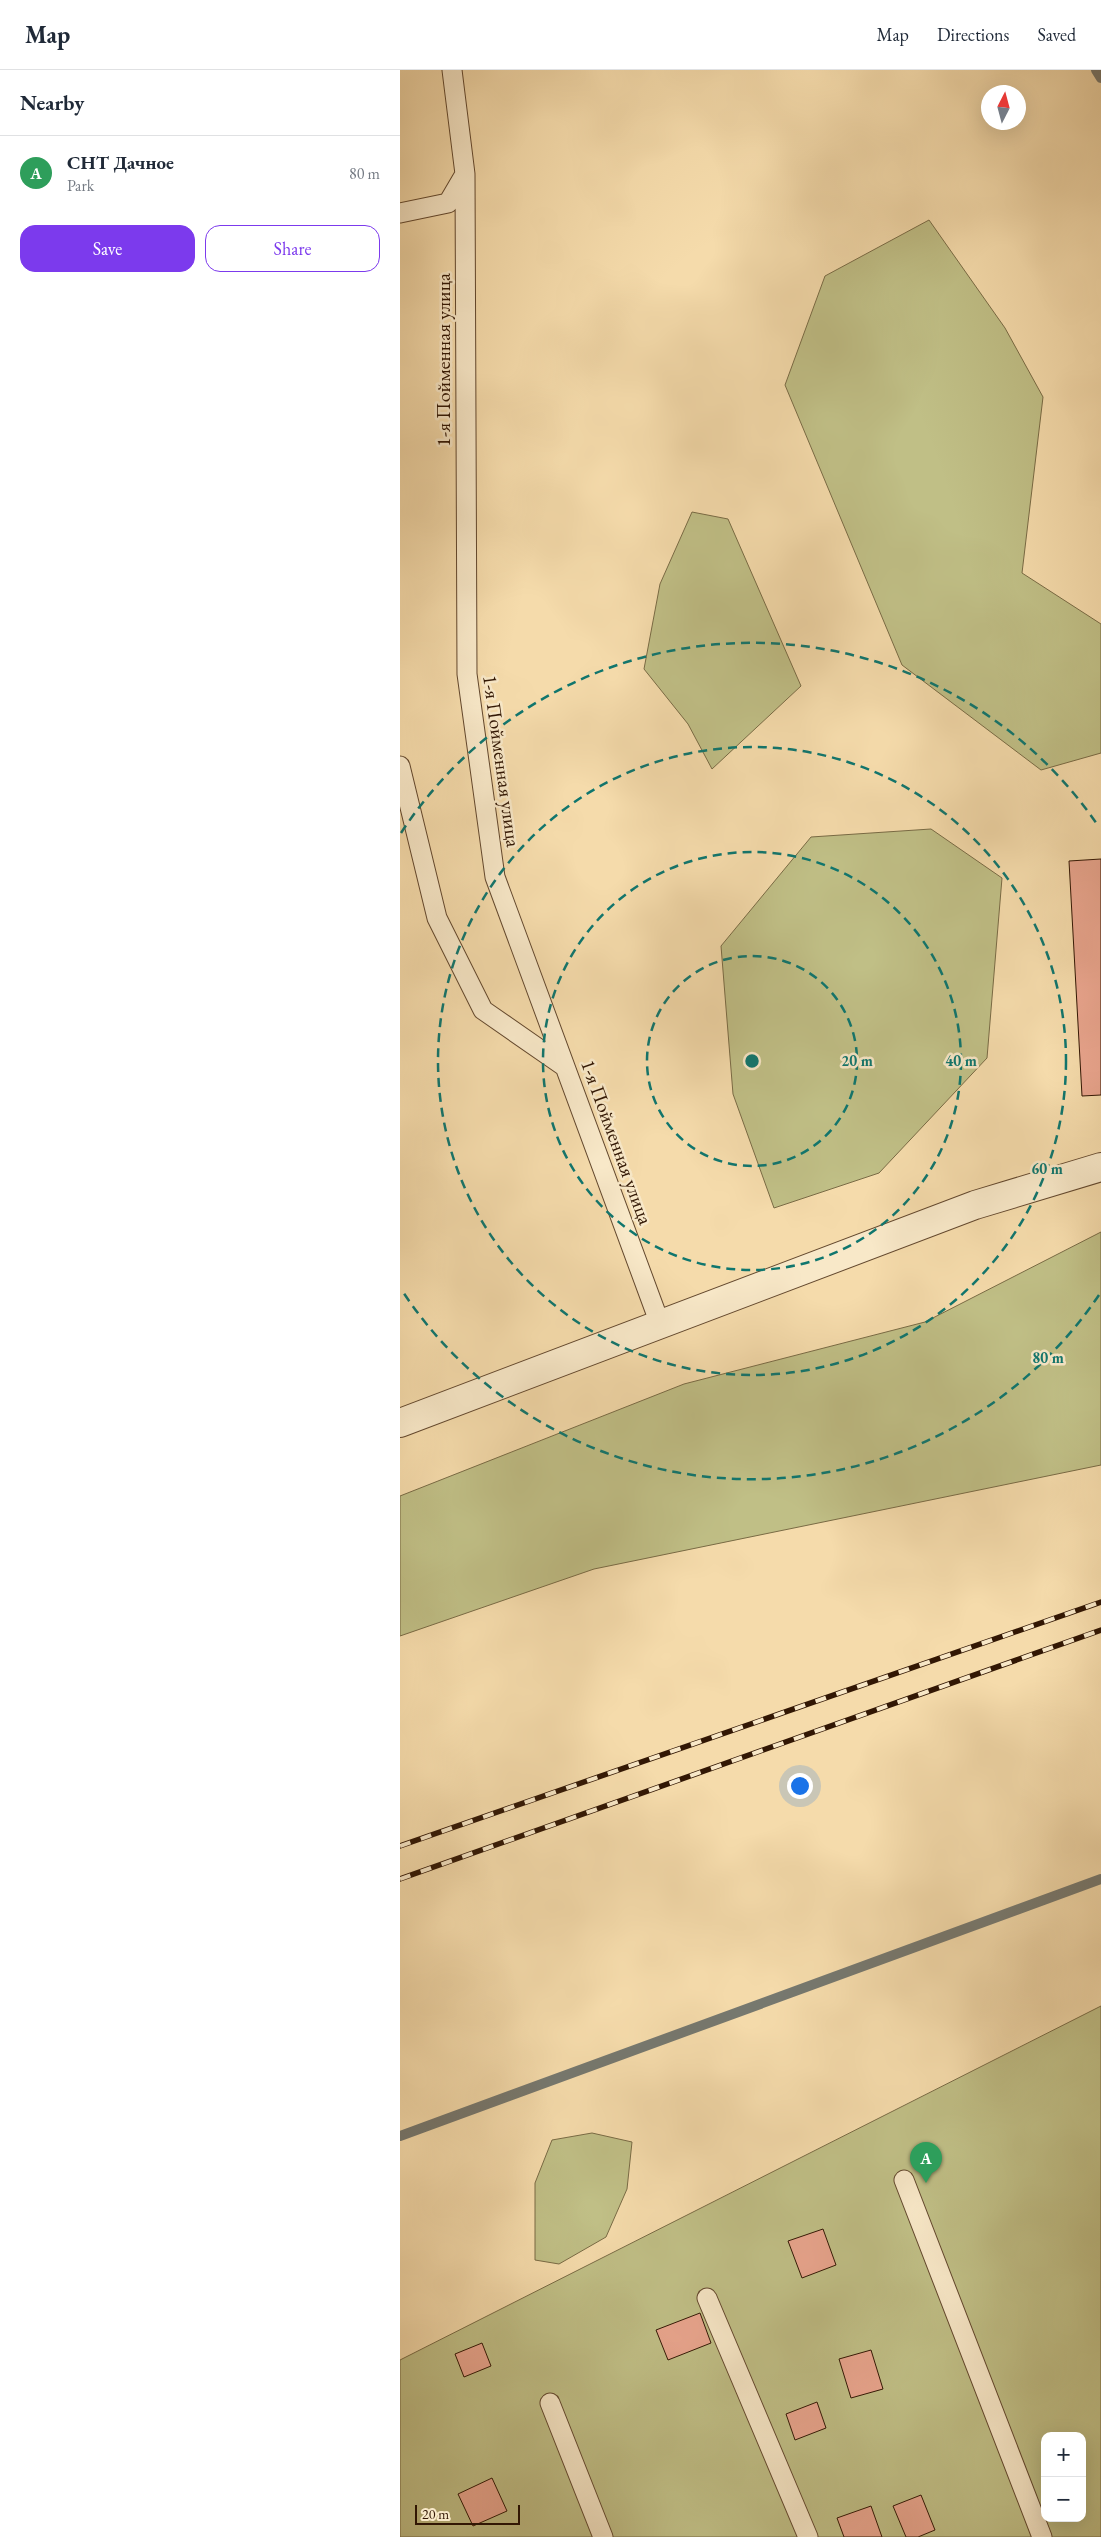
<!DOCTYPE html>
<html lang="en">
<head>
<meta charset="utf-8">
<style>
	:root { --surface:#fff; --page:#f2f2f3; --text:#1f2937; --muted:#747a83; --line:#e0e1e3; --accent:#7c3aed }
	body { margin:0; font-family:"EB Garamond",serif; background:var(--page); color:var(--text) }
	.controls { position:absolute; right:15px; bottom:15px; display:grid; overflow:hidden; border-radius:10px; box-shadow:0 5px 20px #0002 }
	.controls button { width:45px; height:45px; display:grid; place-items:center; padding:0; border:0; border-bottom:1px solid var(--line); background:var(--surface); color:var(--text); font:25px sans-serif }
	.compass { position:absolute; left:581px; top:15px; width:45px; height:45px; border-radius:50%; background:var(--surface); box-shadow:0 5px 20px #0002; rotate:6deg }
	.scale { position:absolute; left:15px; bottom:12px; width:105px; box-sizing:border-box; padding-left:5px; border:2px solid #321704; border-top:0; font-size:14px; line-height:18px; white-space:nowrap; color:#321704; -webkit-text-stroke:4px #f8e8c8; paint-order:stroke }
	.you { position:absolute; left:399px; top:1715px; width:18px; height:18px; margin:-12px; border:4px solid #fff; border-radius:50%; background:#1a73e8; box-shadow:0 0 0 8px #1a73e833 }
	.badge { display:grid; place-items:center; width:32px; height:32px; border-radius:50%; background:var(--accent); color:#fff; font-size:16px; font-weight:700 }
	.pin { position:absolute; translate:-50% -41px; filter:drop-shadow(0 1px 2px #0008) }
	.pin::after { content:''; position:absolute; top:26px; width:18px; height:15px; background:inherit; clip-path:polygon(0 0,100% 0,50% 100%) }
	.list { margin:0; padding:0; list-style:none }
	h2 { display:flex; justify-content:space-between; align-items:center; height:65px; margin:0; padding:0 20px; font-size:21px }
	h2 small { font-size:16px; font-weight:400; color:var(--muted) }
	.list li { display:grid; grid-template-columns:32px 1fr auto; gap:15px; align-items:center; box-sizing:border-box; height:75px; padding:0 20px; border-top:1px solid var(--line) }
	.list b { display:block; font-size:19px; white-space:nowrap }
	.list p { margin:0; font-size:16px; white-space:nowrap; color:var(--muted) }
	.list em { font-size:16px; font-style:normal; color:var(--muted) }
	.actions { display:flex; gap:10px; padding:15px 20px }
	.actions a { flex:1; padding:11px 0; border:1px solid var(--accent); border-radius:15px; text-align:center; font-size:18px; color:var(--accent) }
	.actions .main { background:var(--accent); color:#fff }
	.map { position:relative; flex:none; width:701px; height:2467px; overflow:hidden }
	header { display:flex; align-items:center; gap:30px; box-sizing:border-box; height:70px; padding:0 25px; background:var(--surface); border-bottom:1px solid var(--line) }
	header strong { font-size:24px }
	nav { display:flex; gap:28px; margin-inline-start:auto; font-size:18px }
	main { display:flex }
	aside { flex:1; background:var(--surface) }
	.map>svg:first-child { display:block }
</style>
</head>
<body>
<header>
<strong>Map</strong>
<nav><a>Map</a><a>Directions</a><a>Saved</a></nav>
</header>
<main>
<aside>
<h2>Nearby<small></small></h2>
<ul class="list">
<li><span class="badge" style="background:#2e9e5b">A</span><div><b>СНТ Дачное</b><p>Park</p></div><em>80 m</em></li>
</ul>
<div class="actions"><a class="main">Save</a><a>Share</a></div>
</aside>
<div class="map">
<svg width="701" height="2467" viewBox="0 0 701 2467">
	<rect width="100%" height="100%" fill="#f5dbab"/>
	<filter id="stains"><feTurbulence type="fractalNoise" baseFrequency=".004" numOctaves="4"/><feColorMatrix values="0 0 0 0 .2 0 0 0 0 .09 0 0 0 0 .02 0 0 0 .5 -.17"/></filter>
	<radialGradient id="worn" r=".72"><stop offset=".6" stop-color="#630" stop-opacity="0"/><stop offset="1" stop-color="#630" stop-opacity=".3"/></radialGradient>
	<path fill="#c0bf86" stroke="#796b45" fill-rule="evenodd" d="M529,150l76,108 38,69 -21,176 79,51v129l-60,17 -139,-105 -117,-280 40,-109z
		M292,442l36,7 73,167 -89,83 -24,-45 -44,-55 16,-85z
		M531,759l71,49 -15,180 -108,115 -105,35 -41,-114 -12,-148 90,-109z
		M701,1162v233l-507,104 -194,67v-140l284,-112 241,-62z
		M701,1936v531h-701v-177zM645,2366h37v82h-37z
		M192,2063l40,9 -5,47 -21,48 -47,27 -24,-4v-77l17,-43z"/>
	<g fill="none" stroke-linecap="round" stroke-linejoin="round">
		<path stroke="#76786f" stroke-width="10" d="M696,0l5,8
			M0,2066l701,-257"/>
	</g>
	<path fill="#e9a58e" stroke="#321704" d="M701,789v236l-19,1 -13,-235z
		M423,2159l13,36 -34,13 -14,-37z
		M300,2243l11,30 -43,17 -12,-30z
		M82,2273l9,23 -27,11 -9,-23z
		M471,2280l12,39 -32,9 -12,-39z
		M417,2332l9,26 -31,12 -9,-26z
		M92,2408l15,33 -34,15 -15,-32z
		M521,2425l14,35 -17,7h-12l-13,-31z
		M471,2436l11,31h-38l-7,-19z"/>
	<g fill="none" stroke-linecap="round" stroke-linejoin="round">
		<g stroke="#63482e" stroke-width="21">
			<path id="service" d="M65,104l2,500 28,203 165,447
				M0,143l48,-10 17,-29 -13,-104
				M0,696l37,152 46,92 82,57
				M504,2110l138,357
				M307,2228l101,239
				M150,2333l53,134"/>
		</g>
		<g stroke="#63482e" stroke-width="30">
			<path id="minor" d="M0,1353l575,-218 126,-38"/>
		</g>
		<use href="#service" stroke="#f8e8c8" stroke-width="19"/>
		<use href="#minor" stroke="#f8e8c8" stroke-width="28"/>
		<g stroke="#321704" stroke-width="5.5">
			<path id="rail" d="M0,1776l701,-244
				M0,1809l701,-249"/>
		</g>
		<use href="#rail" stroke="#f8e8c8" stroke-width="4" stroke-dasharray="11" stroke-linecap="butt"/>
	</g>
	<g fill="none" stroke="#0f766e" stroke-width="2.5" stroke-dasharray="9 6">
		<circle cx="352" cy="991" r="105"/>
		<circle cx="352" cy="991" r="209"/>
		<circle cx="352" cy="991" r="314"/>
		<path d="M699 1225A419 419 0 0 1 1 1219M1 763A419 419 0 0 1 699 757"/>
	</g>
	<g text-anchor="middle" stroke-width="5" stroke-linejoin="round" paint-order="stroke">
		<g font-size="20" fill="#321704" stroke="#f8e8c8">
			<text transform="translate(43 290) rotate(-90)" y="7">1-я Пойменная улица</text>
			<text transform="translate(102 691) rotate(82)" y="7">1-я Пойменная улица</text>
			<text transform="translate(217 1072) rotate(70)" y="7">1-я Пойменная улица</text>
		</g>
	</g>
	<circle cx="352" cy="991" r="8" fill="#0f766e" stroke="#f8e8c8" stroke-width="2.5"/>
	<g font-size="15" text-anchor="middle" font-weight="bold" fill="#0f766e" stroke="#f8e8c8" stroke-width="5" stroke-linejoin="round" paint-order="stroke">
		<text x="457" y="996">20 m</text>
		<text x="561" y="996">40 m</text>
		<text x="647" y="1104">60 m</text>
		<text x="648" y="1293">80 m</text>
	</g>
	<rect width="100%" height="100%" filter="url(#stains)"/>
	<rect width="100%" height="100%" fill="url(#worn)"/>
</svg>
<div class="controls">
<button>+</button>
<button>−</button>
</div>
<svg class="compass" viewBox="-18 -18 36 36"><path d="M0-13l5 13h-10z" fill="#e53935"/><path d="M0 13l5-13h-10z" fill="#747a83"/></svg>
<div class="scale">20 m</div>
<div class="you"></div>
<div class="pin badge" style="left:526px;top:2113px;background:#2e9e5b">A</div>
</div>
</main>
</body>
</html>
